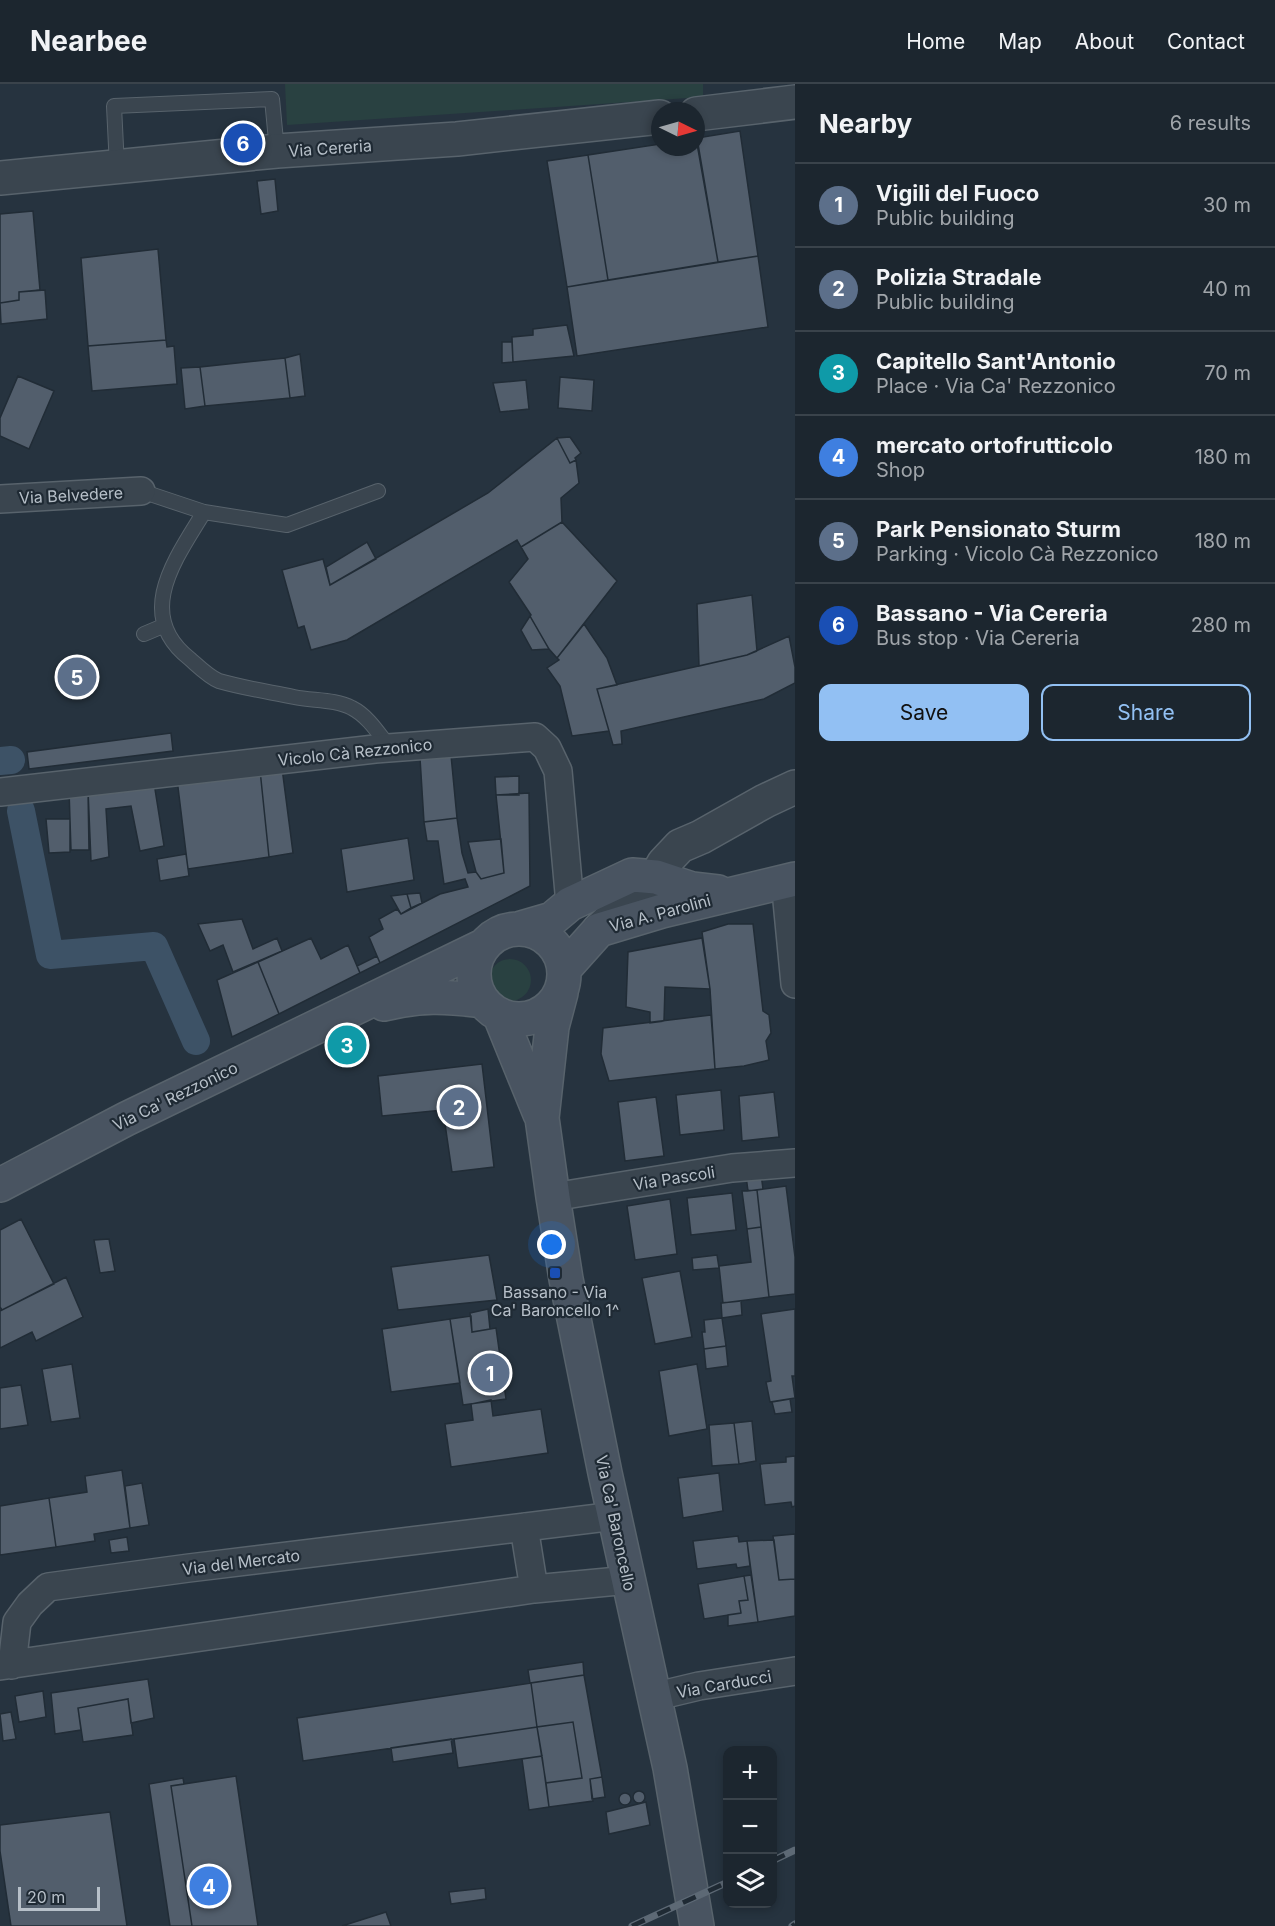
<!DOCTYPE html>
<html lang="en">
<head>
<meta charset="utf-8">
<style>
	:root { --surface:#1c262f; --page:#29323b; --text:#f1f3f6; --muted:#a0a5aa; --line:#3a434b; --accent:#92c0f3 }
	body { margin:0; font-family:Inter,sans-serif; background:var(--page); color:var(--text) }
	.controls { position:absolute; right:18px; bottom:18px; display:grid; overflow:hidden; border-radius:12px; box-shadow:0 3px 9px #0003 }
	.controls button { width:54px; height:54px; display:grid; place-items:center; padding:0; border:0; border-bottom:2px solid var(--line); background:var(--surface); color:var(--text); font:30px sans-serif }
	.compass { position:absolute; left:651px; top:18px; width:54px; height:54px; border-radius:50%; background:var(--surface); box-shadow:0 3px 9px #0003; rotate:95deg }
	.scale { position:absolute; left:18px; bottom:15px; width:82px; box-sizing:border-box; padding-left:6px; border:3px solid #b7c0c9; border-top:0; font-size:16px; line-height:21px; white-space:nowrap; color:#b7c0c9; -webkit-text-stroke:4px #1f2a34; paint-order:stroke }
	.you { position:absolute; left:552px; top:1161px; width:21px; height:21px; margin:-15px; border:4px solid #fff; border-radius:50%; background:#1a73e8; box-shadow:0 0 0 9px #1a73e833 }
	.badge { display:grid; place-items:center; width:39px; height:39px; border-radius:50%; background:var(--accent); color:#fff; font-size:20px; font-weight:700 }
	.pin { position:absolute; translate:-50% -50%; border:3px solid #fff; box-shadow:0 2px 6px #0006 }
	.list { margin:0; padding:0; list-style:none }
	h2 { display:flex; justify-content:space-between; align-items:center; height:78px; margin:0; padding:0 24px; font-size:26px }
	h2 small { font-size:20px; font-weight:400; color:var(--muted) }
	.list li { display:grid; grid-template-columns:39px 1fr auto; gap:18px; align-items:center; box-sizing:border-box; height:84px; padding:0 24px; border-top:2px solid var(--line) }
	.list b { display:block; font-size:22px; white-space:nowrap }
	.list p { margin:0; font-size:20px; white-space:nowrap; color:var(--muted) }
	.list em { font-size:20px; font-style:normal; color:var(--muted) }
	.actions { display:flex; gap:12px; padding:18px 24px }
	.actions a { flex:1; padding:14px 0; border:2px solid var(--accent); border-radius:12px; text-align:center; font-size:21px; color:var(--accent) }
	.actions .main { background:var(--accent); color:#111 }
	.icon { flex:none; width:33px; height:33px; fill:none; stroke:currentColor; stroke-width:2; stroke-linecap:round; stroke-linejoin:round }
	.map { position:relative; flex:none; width:795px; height:1842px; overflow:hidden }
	header { display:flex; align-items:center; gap:36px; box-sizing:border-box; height:84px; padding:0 30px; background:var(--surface); border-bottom:2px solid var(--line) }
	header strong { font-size:28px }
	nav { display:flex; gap:33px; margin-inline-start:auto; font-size:21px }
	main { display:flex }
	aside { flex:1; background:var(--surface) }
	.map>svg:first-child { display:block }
</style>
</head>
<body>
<header>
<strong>Nearbee</strong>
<nav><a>Home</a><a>Map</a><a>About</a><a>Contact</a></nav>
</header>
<main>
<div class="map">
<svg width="795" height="1842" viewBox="0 0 795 1842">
	<rect width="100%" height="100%" fill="#26333f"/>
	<path fill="#294141" d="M285,0h418v13l-416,28z
		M489 896a21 21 0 1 1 42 0a21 21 0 1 1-42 0Z"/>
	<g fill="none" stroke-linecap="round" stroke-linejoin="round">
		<path stroke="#3d5266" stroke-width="28" d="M0,677l11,-1
			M21,727l29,144 104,-9 42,95"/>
	</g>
	<path fill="#525e6c" stroke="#212c36" stroke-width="1.5" d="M740,47l18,125 -40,6 -21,-124z
		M696,54l22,124 -110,18 -20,-125 72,-11v3h36z
		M588,71l20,125 -41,7 -20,-126z
		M275,95l3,32 -17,3 -4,-33z
		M33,127l7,79 -21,2v8l-19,3v-89z
		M158,165l8,91 -78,6 -7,-88z
		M758,172l10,71 -191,29 -10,-69z
		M45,206l2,29 -46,5 -1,-21 19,-3v-8z
		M567,241l7,31 -61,6 -1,-25 21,-2v-6z
		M166,256l1,7 7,-1 3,38 -85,7 -4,-45z
		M502,258h10l1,20 -11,1z
		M300,270l5,42 -15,2 -5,-40z
		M285,274l5,40 -85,8 -5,-39z
		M200,283l5,39 -20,3 -4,-41z
		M18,292l36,15 -25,58 -29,-13v-18z
		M560,293l34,3 -2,31 -34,-3z
		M526,296l3,29 -29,3 -7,-29z
		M570,353l11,16 -6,5 1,2 -6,3 -13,-25z
		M557,354l13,25 6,-3 3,23 -18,15 1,24 -41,25 -4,-7 -170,100 -36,10 -7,-24 -6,2 -16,-58 41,-11 7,26 158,-92z
		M562,438l55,59 -60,77 -8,-9 -19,-33 1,-1 -22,-33 19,-23 -7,-12z
		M367,458l9,17 -46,26 -4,-18z
		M752,511l5,56 -10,4 -48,11 -2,-62z
		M530,532l19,33 -17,1 -11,-20z
		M584,540l23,34 10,27 -20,4 12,42 -37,5 -12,-50 -13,-18 12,-8 -2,-2z
		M789,552l6,31v16l-31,16 -143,32 1,13 -9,1 -16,-56 150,-34z
		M171,649l2,18 -144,18 -2,-17z
		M451,671l6,63 -33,4 -4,-64z
		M282,684l11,85 -24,4 -9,-87z
		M260,686l9,87 -81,12 -11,-90z
		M519,692v19h-23l-1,-18z
		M154,699l10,63 -24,5 -9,-45 -25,3 3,48 -18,4 -3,-71z
		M69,706h19l1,60h-18z
		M529,709l1,93 -150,77 -11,-26 14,-8 -4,-10 18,-10 4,5 39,-20 28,-7 -3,-8 -21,5 -6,-43h-11l-3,-19 33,-4 5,35 6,20 8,-1 5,7 23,-6 -8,-78z
		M46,735h24v33l-21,1z
		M408,754l6,42 -67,12 -6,-43z
		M501,755l3,34 -23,6 -5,-7 -8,-30z
		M186,770l3,22 -29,5 -3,-22z
		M420,809l2,10 -11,5 -4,-14z
		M407,810l4,14 -10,6 -10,-18z
		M242,835l11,30 24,-11 5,13 -49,21 -10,-27 -13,6 -12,-27z
		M728,840h25l10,87 6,4 2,18 -5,8 3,19 -25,6 -29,3 -5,-80 -8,-57z
		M311,854l10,21 27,-14 12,28 -81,41 -21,-52z
		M702,854l8,51 -45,-2 -1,34 -14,2v-11l-24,-5 2,-55z
		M377,872l3,7 -20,10 -3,-7z
		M258,878l21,52 -47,23 -15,-57z
		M711,931l4,54 -106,12 -8,-27 2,-26z
		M353,954l3,7 -14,6 -3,-7z
		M482,980l12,103 -42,5 -9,-62 -61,6 -4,-40z
		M721,1006l3,40 -44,5 -4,-40z
		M774,1008l5,45 -37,4 -3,-45z
		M656,1013l8,59 -39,5 -7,-59z
		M761,1090l2,15 -15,2 -2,-15z
		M786,1102l9,71v37l-26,3 -12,-107z
		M757,1106l4,37 -14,2 -5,-38z
		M732,1109l4,37 -45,5 -4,-37z
		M670,1115l7,55 -42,6 -8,-54z
		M21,1135l33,65 -52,26 -2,-3v-77z
		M761,1143l8,70 -46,6 -4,-37 32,-4 -4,-33z
		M109,1155l6,32 -15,2 -6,-33z
		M489,1171l8,45 -99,10 -7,-43z
		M717,1171l2,13 -26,2 -1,-12z
		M680,1187l12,66 -37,7 -13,-66z
		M66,1193l17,40 -47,24 -4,-9 -32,16v-37z
		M741,1217l1,14 -20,3 -1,-15z
		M488,1225l2,20 -18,3 -2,-19z
		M795,1225v67h-3l3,22 -25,4 -4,-20 5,-1 -10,-67z
		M471,1232l1,16 24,-4 10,71 -43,6 -13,-86z
		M722,1234l4,28 -22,3 -2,-17h3l-1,-12z
		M450,1235l10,64 -69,9 -9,-63z
		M726,1262l2,20 -22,3 -2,-20z
		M72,1280l8,54 -29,4 -9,-53z
		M697,1280l10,65 -38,7 -10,-65z
		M21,1301l7,40 -28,4v-41z
		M790,1315l2,13 -17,2 -3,-12z
		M491,1316l2,16 48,-7 7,44 -97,14 -6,-43 28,-4 -2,-16z
		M752,1337l4,40 -17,3 -5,-41z
		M734,1339l5,41 -27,2 -3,-41z
		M795,1372v50l-3,1 -1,-5 -26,3 -5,-41 26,-2v-5z
		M122,1386l8,58 -36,6 1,7 -39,6 -7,-49 38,-6 -2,-16z
		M719,1389l4,38 -40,7 -5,-40z
		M142,1399l7,42 -19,3 -5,-42z
		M49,1414l7,49 -56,8v-49z
		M795,1450v45l-16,1 -6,-44z
		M738,1452l1,6 8,-1 3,25 -13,2 -1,-4 -39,5 -4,-28z
		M127,1453l2,14 -18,2 -2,-13z
		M774,1456l5,40 16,-1v37l-37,6 -11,-81z
		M751,1491l7,47 -30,4v-11l13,-2 -2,-12 9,-1 -4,-24z
		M744,1492l4,24 -9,1 2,12 -37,6 -6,-35z
		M583,1578l1,13 -54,8 -2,-13z
		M584,1591l18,102 -12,2 3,22 -44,6 -3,-24 36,-5 -9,-56 -36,5 -6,-44z
		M148,1595l6,39 -23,5 -3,-24 -50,9 3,22 -26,4 -4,-41z
		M531,1599l6,44 -234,34 -6,-43z
		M43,1607l3,26 -27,5 -4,-26z
		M128,1615l5,36 -50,7 -5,-34z
		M11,1628l5,27 -13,2 -3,-27z
		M573,1638l9,56 -36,5 -9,-56z
		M537,1643l5,29 -84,12 -4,-29z
		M451,1655l2,14 -60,9 -2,-14z
		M542,1672l7,51 -20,3 -7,-51z
		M236,1692l22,150h-66l-21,-140z
		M602,1693l3,20 -13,2 -2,-20z
		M183,1694l1,6 -13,2 21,140h-22l-21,-142z
		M633 1713a6 6 0 1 1 12 0a6 6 0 1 1-12 0Z
		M619 1715a6 6 0 1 1 12 0a6 6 0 1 1-12 0Z
		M646,1718l4,23 -41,9 -3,-22z
		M110,1728l17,114h-116l-11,-75v-26z
		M485,1804l1,11 -35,5 -2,-12z
		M386,1828l5,14h-49z"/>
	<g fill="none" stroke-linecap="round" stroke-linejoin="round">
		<g stroke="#58636c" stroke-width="16">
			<path id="service" d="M117,83l-3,-61 158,-7 5,52
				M141,407l63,21 83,13 91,-34
				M204,428c-28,46 -71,103 -14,147 8,7 19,18 29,22 24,7 51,11 75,16 19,4 41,2 58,11 16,8 27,26 38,40
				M144,550l19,-8"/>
		</g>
		<g stroke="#58636c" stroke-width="30">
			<path id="minor" d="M0,415l141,-8
				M0,708l375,-43 160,-12 12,11 11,23 12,133
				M785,796l10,104
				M553,1113l179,-29 63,-5
				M524,1443l10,62
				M12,1581l5,-43 13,-18 18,-17 141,-19 426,-52
				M0,1582l534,-77 95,-9
				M653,1613l46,-11 96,-15"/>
		</g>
		<g stroke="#58636c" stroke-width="36">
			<path id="tertiary" d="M696,30l99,-12
				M0,94l277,-27 180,-12 203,-22
				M599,846l57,-53 8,-14 16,-17 21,-9 64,-36 30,-14"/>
		</g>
		<g stroke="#58636c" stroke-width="36">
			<path id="secondary" d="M521,844l31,-9 18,-15 62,-29 24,2 36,12 26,3
				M474 890a45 45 0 1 1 90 0a45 45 0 1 1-90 0Z
				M565,884l34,-38 63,-19 133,-32
				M561,909l-9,34 -10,91 11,79 13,82 39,194 65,295 27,158
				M384,920c37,-9 61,-8 99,-3
				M500,932l40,98
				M0,1101l126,-66 357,-173"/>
		</g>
		<use href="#service" stroke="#3a454f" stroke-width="14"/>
		<use href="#minor" stroke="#3a454f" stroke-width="27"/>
		<use href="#tertiary" stroke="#3a454f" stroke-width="33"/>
		<use href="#secondary" stroke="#495461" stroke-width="33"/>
		<g stroke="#5d6975" stroke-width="7">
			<path id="rail" d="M772,1777l23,-11
				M632,1842l96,-44
				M792,1842l3,-2"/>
		</g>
		<use href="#rail" stroke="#1f2a34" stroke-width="4.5" stroke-dasharray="14" stroke-linecap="butt"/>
	</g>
	<rect fill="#1a4fb4" stroke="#1f2a34" stroke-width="2" x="549" y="1183" width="12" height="12" rx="3"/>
	<g text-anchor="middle" stroke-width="4.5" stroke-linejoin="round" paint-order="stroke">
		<g font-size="16" fill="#b7c0c9" stroke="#1f2a34">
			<text transform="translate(330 64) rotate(-4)" y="6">Via Cereria</text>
			<text transform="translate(71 411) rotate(-3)" y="6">Via Belvedere</text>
			<text transform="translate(355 668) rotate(-6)" y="6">Vicolo Cà Rezzonico</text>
			<text transform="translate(660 829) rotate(-15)" y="6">Via A. Parolini</text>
			<text transform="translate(175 1012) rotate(-26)" y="6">Via Ca' Rezzonico</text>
			<text transform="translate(674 1094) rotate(-9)" y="6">Via Pascoli</text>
			<text transform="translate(616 1439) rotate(78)" y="6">Via Ca' Baroncello</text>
			<text transform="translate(241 1478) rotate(-7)" y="6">Via del Mercato</text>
			<text transform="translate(724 1600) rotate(-10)" y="6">Via Carducci</text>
		</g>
		<g font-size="16" fill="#b7c0c9" stroke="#1f2a34">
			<text x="555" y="1214">Bassano - Via<tspan x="555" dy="18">Ca' Baroncello 1^</tspan></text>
		</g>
	</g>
</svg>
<div class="controls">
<button>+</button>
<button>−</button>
<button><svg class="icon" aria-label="layers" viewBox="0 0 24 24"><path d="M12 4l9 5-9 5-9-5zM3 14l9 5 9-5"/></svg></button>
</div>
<svg class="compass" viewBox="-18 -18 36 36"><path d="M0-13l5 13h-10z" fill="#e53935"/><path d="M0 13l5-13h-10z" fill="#a0a5aa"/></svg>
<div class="scale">20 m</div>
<div class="you"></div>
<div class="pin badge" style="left:490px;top:1289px;background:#5c6f8a">1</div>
<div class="pin badge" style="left:459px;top:1023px;background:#5c6f8a">2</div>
<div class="pin badge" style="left:347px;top:961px;background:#0f9aa8">3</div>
<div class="pin badge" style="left:209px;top:1802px;background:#3f7fe0">4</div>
<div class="pin badge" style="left:77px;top:593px;background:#5c6f8a">5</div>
<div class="pin badge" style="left:243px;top:59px;background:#1a4fb4">6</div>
</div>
<aside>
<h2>Nearby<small>6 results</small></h2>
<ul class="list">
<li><span class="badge" style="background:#5c6f8a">1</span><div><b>Vigili del Fuoco</b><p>Public building</p></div><em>30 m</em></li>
<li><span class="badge" style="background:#5c6f8a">2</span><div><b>Polizia Stradale</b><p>Public building</p></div><em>40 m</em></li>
<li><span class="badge" style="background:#0f9aa8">3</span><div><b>Capitello Sant'Antonio</b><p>Place · Via Ca' Rezzonico</p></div><em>70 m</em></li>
<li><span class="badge" style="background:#3f7fe0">4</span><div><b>mercato ortofrutticolo</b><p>Shop</p></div><em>180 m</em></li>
<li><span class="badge" style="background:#5c6f8a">5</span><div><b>Park Pensionato Sturm</b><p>Parking · Vicolo Cà Rezzonico</p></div><em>180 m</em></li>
<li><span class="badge" style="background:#1a4fb4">6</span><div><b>Bassano - Via Cereria</b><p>Bus stop · Via Cereria</p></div><em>280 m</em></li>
</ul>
<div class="actions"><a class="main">Save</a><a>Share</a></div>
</aside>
</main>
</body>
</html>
